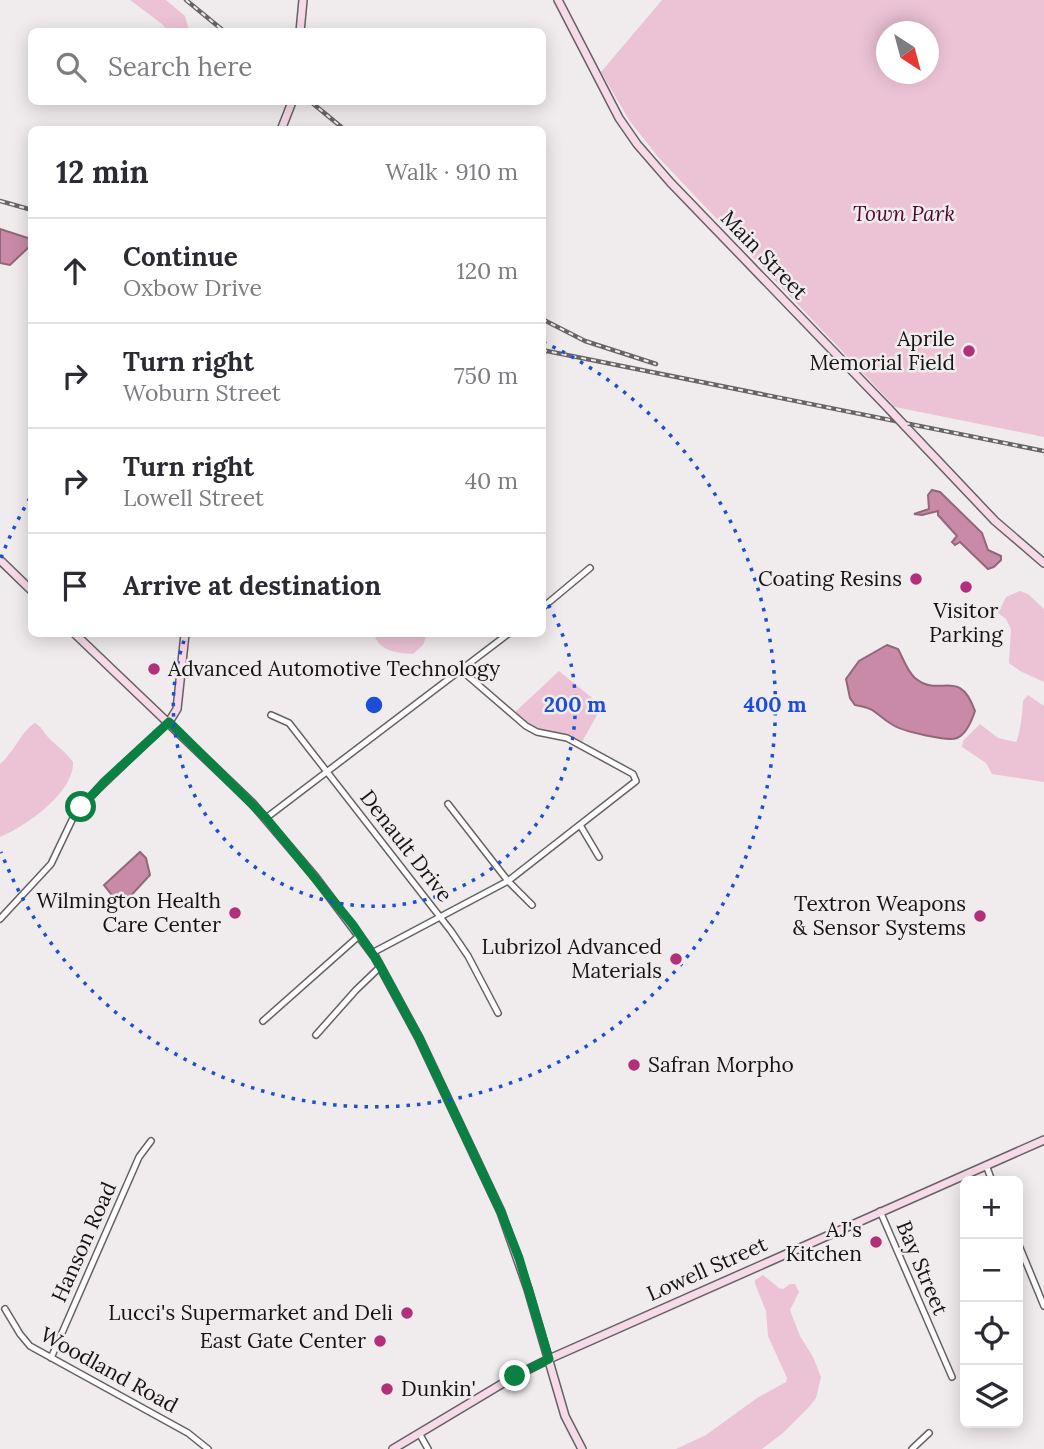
<!DOCTYPE html>
<html lang="en">
<head>
<meta charset="utf-8">
<style>
	:root { --surface:#fff; --page:#f7f7f7; --text:#2b2b33; --muted:#7c7c81; --line:#e1e1e2 }
	body { margin:0; font-family:Lora,serif; background:var(--page); color:var(--text) }
	.controls { position:absolute; right:21px; bottom:21px; display:grid; overflow:hidden; border-radius:10px; box-shadow:0 4px 18px #0003 }
	.controls button { width:63px; height:63px; display:grid; place-items:center; padding:0; border:0; border-bottom:2px solid var(--line); background:var(--surface); color:var(--text); font:35px sans-serif }
	.compass { position:absolute; left:876px; top:21px; width:63px; height:63px; border-radius:50%; background:var(--surface); box-shadow:0 4px 18px #0003; rotate:144deg }
	.stop { position:absolute; width:21px; height:21px; margin:-16px; border:5px solid #0b8043; border-radius:50%; background:#fff }
	.stop.end { background:#0b8043; border-color:#fff; box-shadow:0 2px 7px #0008 }
	.list { margin:0; padding:0; list-style:none }
	h2 { display:flex; justify-content:space-between; align-items:center; height:91px; margin:0; padding:0 28px; font-size:30px }
	h2 small { font-size:23px; font-weight:400; color:var(--muted) }
	.list li { display:grid; grid-template-columns:46px 1fr auto; gap:21px; align-items:center; box-sizing:border-box; height:105px; padding:0 28px; border-top:2px solid var(--line) }
	.list b { display:block; font-size:26px; white-space:nowrap }
	.list p { margin:0; font-size:23px; white-space:nowrap; color:var(--muted) }
	.list em { font-size:23px; font-style:normal; color:var(--muted) }
	.icon { flex:none; width:38px; height:38px; fill:none; stroke:currentColor; stroke-width:2; stroke-linecap:round; stroke-linejoin:round }
	.map { position:relative; flex:none; width:1044px; height:1449px; overflow:hidden }
	.search { position:absolute; background:var(--surface); box-shadow:0 4px 18px #0003; left:28px; top:28px; width:518px; height:77px; display:flex; align-items:center; gap:18px; box-sizing:border-box; padding:0 24px; border-radius:10px; color:var(--muted); font-size:26px }
	.panel { position:absolute; background:var(--surface); box-shadow:0 4px 18px #0003; left:28px; top:126px; width:518px; height:511px; border-radius:10px }
	.map>svg:first-child { display:block }
</style>
</head>
<body>
<div class="map">
<svg width="1044" height="1449" viewBox="0 0 1044 1449">
	<rect width="100%" height="100%" fill="#f0ebed"/>
	<path fill="#ecc3d5" fill-rule="evenodd" d="M130,0h36l19,16 4,15h-21l-6,-7z
		M662,0h382v437l-149,-30 -237,-250 -29,-37 -28,-48zM886,32h42v42h-42z
		M1020,591l8,3 16,15v73l-24,-11 -11,-8 2,-34 -5,-10 -8,-6 8,-16z
		M374,634h53l-4,11 -10,9c-17,-1 -34,-3 -39,-20z
		M559,671l43,35 -20,36 -45,-13 -23,-16z
		M1028,695l16,11v76l-52,-8 -6,-11 -24,-16 1,-6 17,-17 18,14 18,4c4,-6 7,-33 7,-41z
		M35,723c7,4 7,7 12,13 8,9 18,15 26,26 1,31 -47,64 -73,75v-73c13,-10 22,-34 35,-41z
		M763,1275l16,13 4,1 7,-5h5l4,8 -9,18 10,26 13,21 8,20 -5,21 -7,9 -26,26 -21,16h-86l30,-14 51,-37 29,-16 1,-4 -19,-42 -2,-25 -11,-27v-4z"/>
	<path fill="#c88aa6" stroke="#92677a" stroke-width="2" d="M0,229l31,10v6l-21,20 -10,-2z
		M932,490l8,2 42,41 6,17 13,6v4l-7,7 -6,2 -28,-27 -5,3 -3,-3 5,-6 -19,-21v-4l-16,4 -8,-1 15,-5 -1,-14z
		M887,645l11,4c5,9 9,22 17,29 25,21 44,-12 60,33 -3,9 -8,23 -18,27 -9,4 -55,-7 -64,-13 -19,-11 -14,-16 -38,-20l-5,-7 -4,-19 13,-18z
		M140,852l6,6 4,17 -24,26 -7,3 -15,-19z"/>
	<g fill="none" stroke-linecap="round" stroke-linejoin="round">
		<g stroke="#666264" stroke-width="8">
			<path id="street" d="M542,608l48,-40
				M271,715l18,8 162,208 17,25 30,57
				M448,804l60,77 24,24
				M266,818l242,-184
				M580,825l19,32
				M0,919l51,-55 21,-44 16,-21 81,-77
				M372,953l136,-72 128,-100 -3,-7 -66,-36 -30,-6 -11,-6 -65,-56
				M263,1021l97,-86
				M316,1035l40,-45 24,-23
				M986,1165l6,16
				M880,1211l72,166
				M1018,1243l26,63
				M5,1309l15,25 10,12 158,87 20,16
				M51,1358l88,-201 12,-16
				M419,1433l9,16
				M912,1449l17,-16"/>
		</g>
		<g stroke="#666264" stroke-width="10">
			<path id="secondary" d="M558,0l61,118 18,26 33,38 219,227
				M300,32l3,-32
				M281,130l11,-28
				M904,425l91,96 49,42
				M0,560l32,31
				M75,634l177,169 63,74 60,80 44,81 82,174 27,77 37,127 17,33
				M169,722l8,-13 8,-75
				M393,1449l122,-73 34,-17 495,-219"/>
		</g>
		<use href="#street" stroke="#fff" stroke-width="5"/>
		<use href="#secondary" stroke="#f6dae7" stroke-width="7"/>
		<g stroke="#666464" stroke-width="4.5">
			<path id="rail" d="M186,0l39,32
				M311,102l34,28
				M0,201l32,9
				M542,319l43,22 71,23
				M542,350l502,101"/>
		</g>
		<use href="#rail" stroke="#f0ebed" stroke-width="2" stroke-dasharray="5" stroke-linecap="butt"/>
		<g stroke="#666264" stroke-width="10" stroke-linecap="butt">
			<path id="secondary-bridge" d="M889,409l15,16"/>
		</g>
		<use href="#secondary-bridge" stroke="#f6dae7" stroke-width="7"/>
	</g>
	<g fill="none" stroke-linecap="round" stroke-linejoin="round">
		<path stroke="#0b8043" stroke-width="9" d="M81,807l23,-25 65,-60 97,96 87,107 25,37 41,76 82,174 18,46 30,101 -34,17"/>
	</g>
	<g fill="none" stroke="#1d4ed8" stroke-width="3.5" stroke-dasharray="3.5 7">
		<path d="M543 596A201 201 0 1 1 186 635"/>
		<path d="M1 558A401 401 0 0 1 30 498M543 342A401 401 0 1 1 1 852"/>
	</g>
	<g fill="#b23079" stroke="#f0ebed" stroke-width="2.5">
		<circle cx="969" cy="351" r="7"/>
		<circle cx="916" cy="579" r="7"/>
		<circle cx="966" cy="587" r="7"/>
		<circle cx="154" cy="669" r="7"/>
		<circle cx="235" cy="913" r="7"/>
		<circle cx="980" cy="916" r="7"/>
		<circle cx="676" cy="959" r="7"/>
		<circle cx="634" cy="1065" r="7"/>
		<circle cx="876" cy="1242" r="7"/>
		<circle cx="407" cy="1313" r="7"/>
		<circle cx="380" cy="1341" r="7"/>
		<circle cx="387" cy="1389" r="7"/>
	</g>
	<g text-anchor="middle" stroke-width="5" stroke-linejoin="round" paint-order="stroke">
		<g font-size="21" font-style="italic" fill="#510533" stroke="#f0ebed">
			<text x="904" y="221">Town Park</text>
		</g>
		<g font-size="21" fill="#151414" stroke="#f0ebed">
			<text transform="translate(764 255) rotate(46)" y="7">Main Street</text>
			<text transform="translate(406 846) rotate(52)" y="7">Denault Drive</text>
			<text transform="translate(84 1242) rotate(-66)" y="7">Hanson Road</text>
			<text transform="translate(922 1268) rotate(67)" y="7">Bay Street</text>
			<text transform="translate(707 1269) rotate(-24)" y="7">Lowell Street</text>
			<text transform="translate(109 1370) rotate(29)" y="7">Woodland Road</text>
		</g>
		<g font-size="21" fill="#151414" stroke="#f0ebed" text-anchor="end">
			<text x="955" y="346">Aprile<tspan x="955" dy="24">Memorial Field</tspan></text>
			<text x="902" y="586">Coating Resins</text>
			<text x="966" y="618" text-anchor="middle">Visitor<tspan x="966" dy="24">Parking</tspan></text>
			<text x="168" y="676" text-anchor="start">Advanced Automotive Technology</text>
			<text x="221" y="908">Wilmington Health<tspan x="221" dy="24">Care Center</tspan></text>
			<text x="966" y="911">Textron Weapons<tspan x="966" dy="24">&amp; Sensor Systems</tspan></text>
			<text x="662" y="954">Lubrizol Advanced<tspan x="662" dy="24">Materials</tspan></text>
			<text x="648" y="1072" text-anchor="start">Safran Morpho</text>
			<text x="862" y="1237">AJ's<tspan x="862" dy="24">Kitchen</tspan></text>
			<text x="393" y="1320">Lucci's Supermarket and Deli</text>
			<text x="366" y="1348">East Gate Center</text>
			<text x="401" y="1396" text-anchor="start">Dunkin'</text>
		</g>
	</g>
	<circle cx="374" cy="705" r="10" fill="#1d4ed8" stroke="#f0ebed" stroke-width="3.5"/>
	<g font-size="21" text-anchor="middle" font-weight="bold" fill="#1d4ed8" stroke="#f0ebed" stroke-width="5" stroke-linejoin="round" paint-order="stroke">
		<text x="575" y="712">200 m</text>
		<text x="775" y="712">400 m</text>
	</g>
</svg>
<div class="controls">
<button>+</button>
<button>−</button>
<button><svg class="icon" aria-label="locate" viewBox="0 0 24 24"><circle cx="12" cy="12" r="6"/><path d="M12 2v4M12 18v4M2 12h4M18 12h4"/></svg></button>
<button><svg class="icon" aria-label="layers" viewBox="0 0 24 24"><path d="M12 4l9 5-9 5-9-5zM3 14l9 5 9-5"/></svg></button>
</div>
<svg class="compass" viewBox="-18 -18 36 36"><path d="M0-13l5 13h-10z" fill="#e53935"/><path d="M0 13l5-13h-10z" fill="#7c7c81"/></svg>
<div class="stop" style="left:81px;top:807px"></div>
<div class="stop end" style="left:515px;top:1376px"></div>
<div class="search"><svg class="icon" aria-label="search" viewBox="0 0 24 24"><circle cx="10" cy="10" r="6"/><path d="M15 15l6 6"/></svg>Search here</div>
<section class="panel">
<h2>12 min<small>Walk · 910 m</small></h2>
<ul class="list">
<li><svg class="icon" aria-label="ahead" viewBox="0 0 24 24"><path d="M12 20V5M6 11l6-6 6 6"/></svg><div><b>Continue</b><p>Oxbow Drive</p></div><em>120 m</em></li>
<li><svg class="icon" aria-label="right" viewBox="0 0 24 24"><path d="M7 20v-9h11M14 6l5 5-5 5"/></svg><div><b>Turn right</b><p>Woburn Street</p></div><em>750 m</em></li>
<li><svg class="icon" aria-label="right" viewBox="0 0 24 24"><path d="M7 20v-9h11M14 6l5 5-5 5"/></svg><div><b>Turn right</b><p>Lowell Street</p></div><em>40 m</em></li>
<li><svg class="icon" aria-label="arrive" viewBox="0 0 24 24"><path d="M6 21V4h12l-3 4 3 4H6"/></svg><div><b>Arrive at destination</b></div></li>
</ul>
</section>
</div>
</body>
</html>
